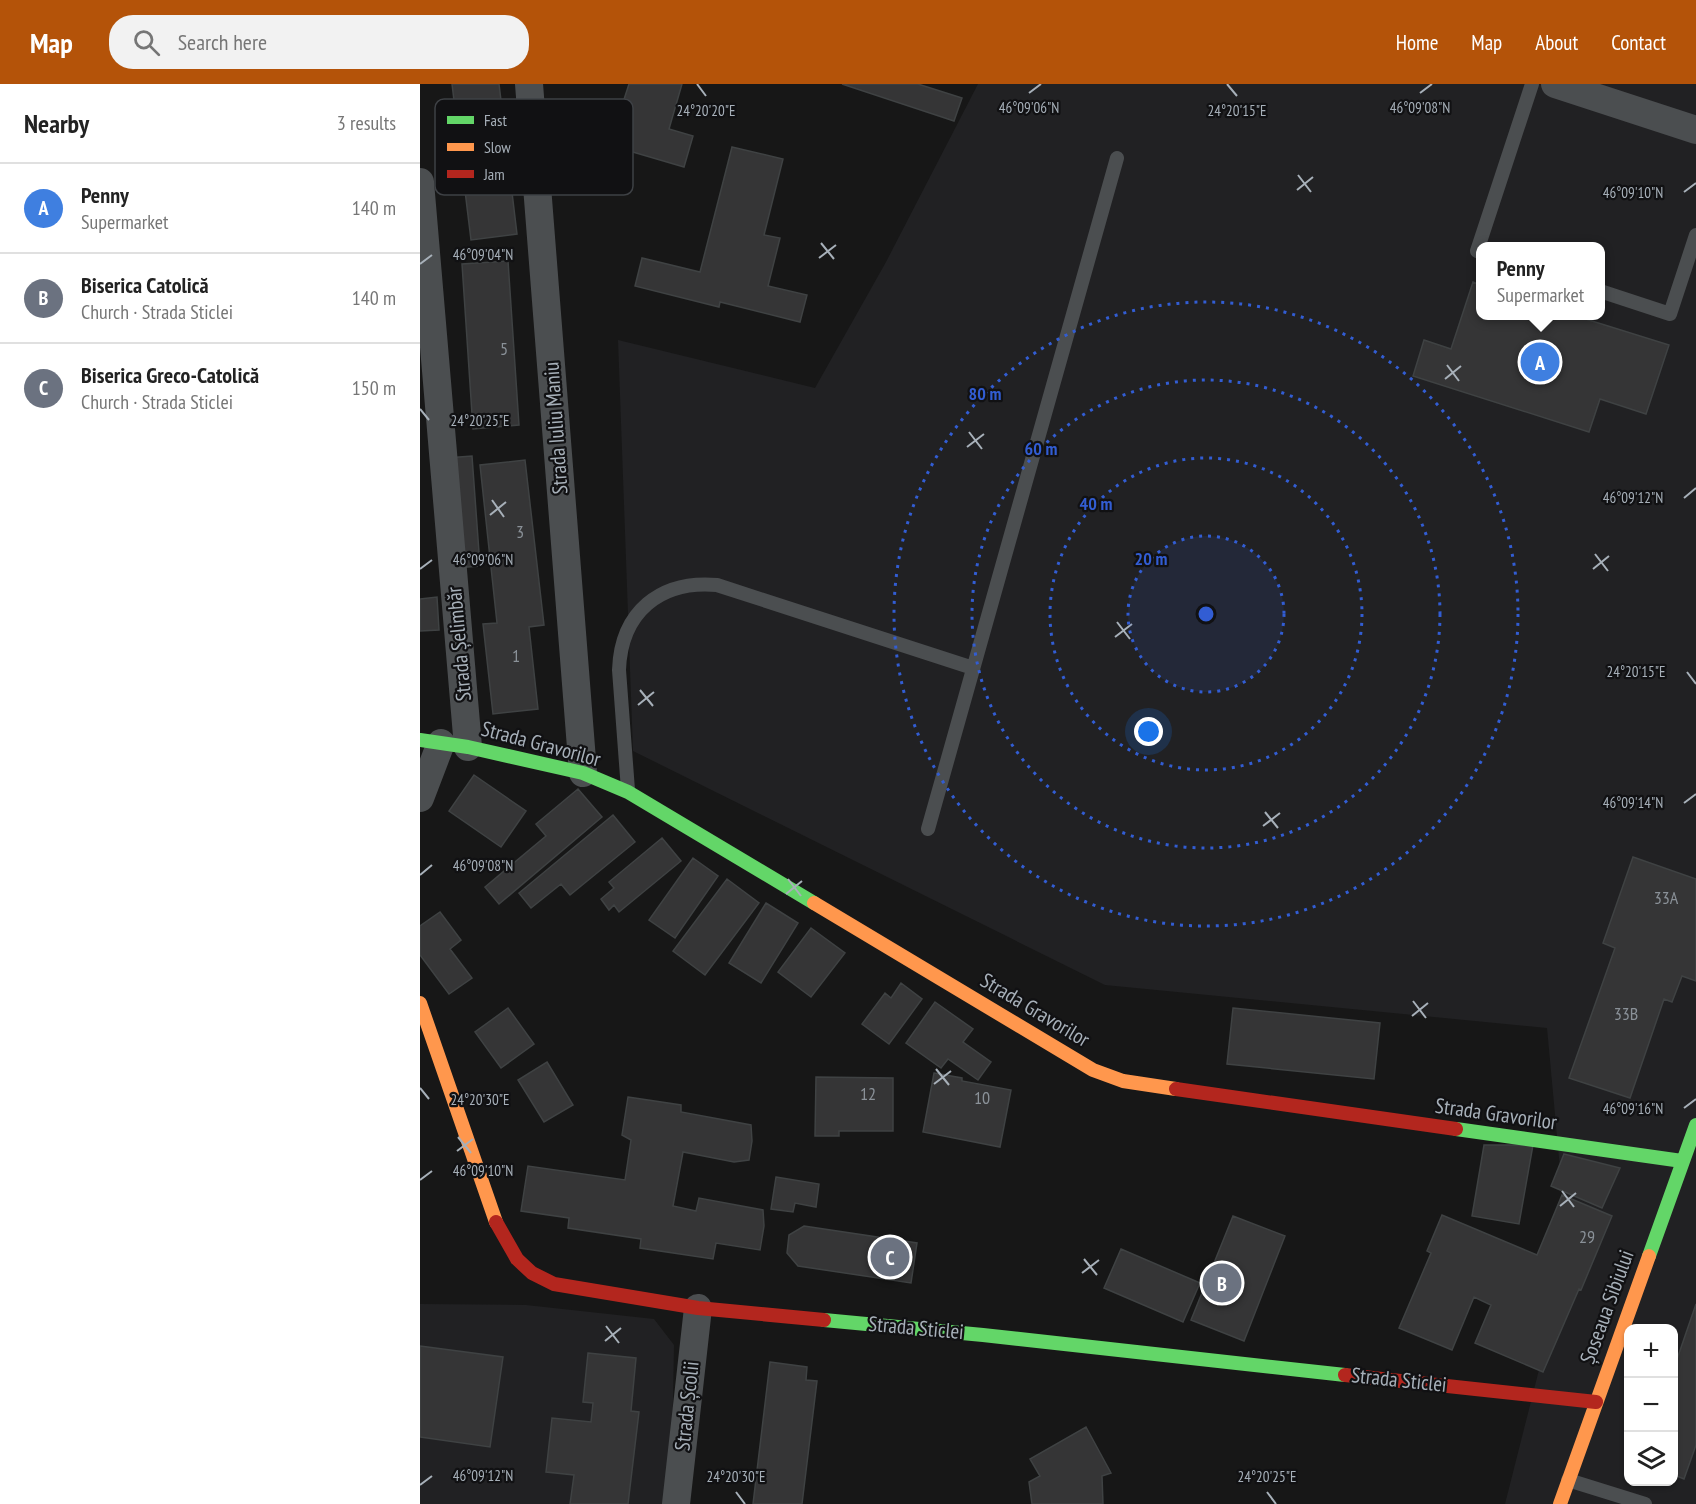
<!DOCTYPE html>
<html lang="en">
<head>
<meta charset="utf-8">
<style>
	:root { --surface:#fff; --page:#f2f2f2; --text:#222; --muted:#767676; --line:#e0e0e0; --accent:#b45309 }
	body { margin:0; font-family:"PT Sans Narrow",sans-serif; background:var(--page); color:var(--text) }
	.controls { position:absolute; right:18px; bottom:18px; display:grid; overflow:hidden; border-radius:12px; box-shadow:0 2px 4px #0004 }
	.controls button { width:54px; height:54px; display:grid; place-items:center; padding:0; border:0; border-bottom:2px solid var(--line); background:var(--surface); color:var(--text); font:30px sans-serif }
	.you { position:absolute; left:729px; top:648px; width:21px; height:21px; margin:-15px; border:4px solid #fff; border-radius:50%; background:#1a73e8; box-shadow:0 0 0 9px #1a73e833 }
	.badge { display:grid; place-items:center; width:39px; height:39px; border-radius:50%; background:var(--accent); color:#fff; font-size:20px; font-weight:700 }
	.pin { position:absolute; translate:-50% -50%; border:3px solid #fff; box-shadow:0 2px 6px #0006 }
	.popup { position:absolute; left:1056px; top:158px; width:129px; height:78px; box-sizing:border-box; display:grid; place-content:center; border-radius:12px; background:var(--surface); filter:drop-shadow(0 2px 4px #0005); font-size:20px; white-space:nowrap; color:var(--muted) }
	.popup b { font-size:22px; color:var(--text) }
	.popup::after { content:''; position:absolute; left:50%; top:100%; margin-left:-12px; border:12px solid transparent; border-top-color:var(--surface) }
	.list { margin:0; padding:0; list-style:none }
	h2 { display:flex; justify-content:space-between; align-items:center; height:78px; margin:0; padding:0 24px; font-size:26px }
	h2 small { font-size:20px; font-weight:400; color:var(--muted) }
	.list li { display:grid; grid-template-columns:39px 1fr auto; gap:18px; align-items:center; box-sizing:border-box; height:90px; padding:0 24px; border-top:2px solid var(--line) }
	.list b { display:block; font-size:22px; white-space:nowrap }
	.list p { margin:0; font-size:20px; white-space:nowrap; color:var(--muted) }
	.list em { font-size:20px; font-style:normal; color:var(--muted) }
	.icon { flex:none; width:33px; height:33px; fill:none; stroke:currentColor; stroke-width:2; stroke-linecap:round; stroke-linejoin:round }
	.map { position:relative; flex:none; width:1276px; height:1420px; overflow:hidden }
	header { display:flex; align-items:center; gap:36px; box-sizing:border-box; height:84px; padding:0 30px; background:var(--accent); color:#fff }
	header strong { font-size:28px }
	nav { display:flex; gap:33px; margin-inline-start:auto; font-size:21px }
	.search { width:420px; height:54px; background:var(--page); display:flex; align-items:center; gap:15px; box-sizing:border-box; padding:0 21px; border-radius:24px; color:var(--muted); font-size:22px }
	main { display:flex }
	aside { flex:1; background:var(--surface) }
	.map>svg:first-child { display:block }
</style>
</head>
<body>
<header>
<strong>Map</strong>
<div class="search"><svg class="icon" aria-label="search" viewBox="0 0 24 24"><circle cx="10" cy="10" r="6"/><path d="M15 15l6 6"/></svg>Search here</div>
<nav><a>Home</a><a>Map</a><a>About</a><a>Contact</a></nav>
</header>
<main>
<aside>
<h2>Nearby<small>3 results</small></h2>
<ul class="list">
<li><span class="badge" style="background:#3f7fe0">A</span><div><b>Penny</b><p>Supermarket</p></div><em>140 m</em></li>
<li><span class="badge" style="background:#6b7280">B</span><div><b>Biserica Catolică</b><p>Church · Strada Sticlei</p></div><em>140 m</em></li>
<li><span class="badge" style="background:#6b7280">C</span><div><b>Biserica Greco-Catolică</b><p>Church · Strada Sticlei</p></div><em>150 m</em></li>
</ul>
</aside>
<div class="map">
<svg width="1276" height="1420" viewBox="0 0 1276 1420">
	<rect width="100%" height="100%" fill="#171717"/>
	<path fill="#212123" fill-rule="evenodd" d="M558,0h718v1420h-191l63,-249 -21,-227 -442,-43 -472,-234 -15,-411 197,48 71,-126zM1060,162h120v70h-120zM1208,1244h46v154h-46z
		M0,1220l106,1 128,14 20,26 -3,159h-251z"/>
	<path fill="#353536" stroke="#3f4243" stroke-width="1.5" d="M32,0h47l18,150 -46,6z
		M209,0h53l-13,45 24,7 -9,31 -99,-29 9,-27 24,7z
		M422,0h76l44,14 -8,23z
		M312,63l51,12 -19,76 16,3 -12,48 39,9 -7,27 -80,-20 -1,5 -84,-21 7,-28 58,14z
		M88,177l11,164 -46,4 -11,-165z
		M1053,198l7,3v31h96l93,29 -23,69 -46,-15 -11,33 -176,-56 11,-36 27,9z
		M52,372l8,110 -25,2 -9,-110z
		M105,376l19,165 -15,2 9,82 -45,5 -10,-90 14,-1 -17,-158z
		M17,513l2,33 -19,1v-32z
		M54,691l52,36 -25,36 -52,-36z
		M158,705l24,28 -103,87 -14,-17 61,-51 -10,-12z
		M193,731l22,27 -65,53 -9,-11 -30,24 -12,-15z
		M242,754l19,23 -62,51 -5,-7 -5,5 -8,-11 13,-11 -5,-6z
		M1213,773l63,22v102l-14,-5 -10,26 -8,-3 -34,99 -61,-20 46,-130 -12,-5z
		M273,774l25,18 -43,62 -26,-18z
		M307,795l32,24 -54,72 -32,-24z
		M346,819l32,20 -37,60 -32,-20z
		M20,828l21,28 -11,9 22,29 -23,16 -29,-39v-29z
		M391,844l34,25 -34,44 -33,-25z
		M481,899l21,16 -33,45 -27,-20 23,-31 6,5z
		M515,918l38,27 -10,13 28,20 -13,18 -30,-21 -7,9 -35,-25z
		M88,924l26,36 -33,24 -26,-36z
		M813,924l147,15 -6,56 -147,-15z
		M127,978l26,43 -29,17 -26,-42z
		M514,989l28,5v3l49,9 -11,57 -77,-15z
		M396,993l77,1v53h-54v5h-24z
		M208,1013l53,8v7l70,13 1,16 -3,19 -15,2 -51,-10 -10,54 23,5 3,-13 64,12 1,16 -4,24 -44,-7 -3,16 -73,-11 1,-9 -73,-11 1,-10 -48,-7 7,-45 97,14 6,-40 -9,-5z
		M1064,1061h49l-14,79 -47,-8z
		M1144,1070l56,14 -18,40 -51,-22z
		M356,1093l43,7 -3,23 -21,-4 -2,9 -22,-3z
		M1142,1111l50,21 -31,74 -2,-1 -36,83 -68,-29 16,-38 -17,-8 -22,53 -53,-22 32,-75 -4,-2 15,-36 95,40z
		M813,1132l52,20 -41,105 -53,-21z
		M384,1142l113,17 -6,40 -113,-17 -11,-13 2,-18z
		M701,1165l79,34 -17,39 -79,-34z
		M1276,1220v141l-12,34 -10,-4v-107z
		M0,1262l83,11 -13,90 -70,-10z
		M168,1269l48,5 -5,53 8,1 -11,92h-58l4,-29 -28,-3 6,-54 39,4 2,-19 -10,-1z
		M350,1278l37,5 -1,13 11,1 -15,123h-49z
		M666,1343l25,46 -9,3 1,28h-71l-3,-22 11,-6 -10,-17z"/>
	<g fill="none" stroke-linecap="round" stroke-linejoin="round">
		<path stroke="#4b4e50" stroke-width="14" d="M1060,168l-3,-1 55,-167
			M1180,207l70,23 26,-79
			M208,706l-9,-120c2,-58 41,-90 98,-85l256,83
			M508,745l189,-671
			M1148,1396l77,24"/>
		<path stroke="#4b4e50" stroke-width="28" d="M109,0l54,689
			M1135,0l141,46
			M0,98l48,565
			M0,714l21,-55
			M256,1420l22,-196"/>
		<path stroke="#63d668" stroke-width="14" d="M0,656l48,7 115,26 45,19 186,111
			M1036,1045l226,32
			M1229,1172l47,-131
			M404,1236l159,15 362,40"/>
		<path stroke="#ff974d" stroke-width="14" d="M394,819l279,167 30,11 53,8
			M0,919l76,219
			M1140,1420l89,-248"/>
		<path stroke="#b3261e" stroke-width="14" d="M756,1005l280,40
			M76,1138l21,37 15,14 22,11 144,24 126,12
			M925,1291l251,27"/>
	</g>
	<path fill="none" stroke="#a7b0b9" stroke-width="2" d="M277,0l9,12M807,0l10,12M609,9l12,-9M1000,9l12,-9M878,91l13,17M877,106l16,-13M1264,108l12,-9M401,159l13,16M399,174l17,-13M0,180l12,-9M1027,281l12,16M1025,295l16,-13M0,325l9,11M549,348l13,17M547,363l17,-13M1264,414l12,-10M72,416l12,17M70,431l16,-13M1175,470l13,17M0,485l12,-9M1173,485l16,-13M697,538l13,17M695,553l17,-13M1267,588l9,12M220,606l13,16M218,621l16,-13M1264,719l12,-9M845,728l13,16M843,742l17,-13M0,791l12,-10M368,795l13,17M366,810l16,-13M993,917l13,17M992,932l16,-13M516,985l13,16M514,1000l17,-13M0,1004l9,11M1264,1024l12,-9M38,1053l13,16M37,1067l16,-12M0,1096l12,-9M1142,1107l12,16M1140,1122l16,-13M664,1175l13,16M662,1189l17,-13M186,1242l13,17M185,1257l16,-13M0,1401l12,-9M316,1408l9,12M847,1408l9,12"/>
	<circle cx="786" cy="530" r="78" fill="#325dd3" fill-opacity=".12"/>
	<g fill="none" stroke="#325dd3" stroke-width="3" stroke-dasharray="3 6">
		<circle cx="786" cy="530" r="78"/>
		<circle cx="786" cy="530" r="156"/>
		<circle cx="786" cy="530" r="234"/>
		<circle cx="786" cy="530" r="312"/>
	</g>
	<g text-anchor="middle" stroke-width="4.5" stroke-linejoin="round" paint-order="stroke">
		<g font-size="18" fill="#8a9198">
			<text x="84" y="271">5</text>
			<text x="100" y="454">3</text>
			<text x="96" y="578">1</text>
			<text x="1246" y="820">33A</text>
			<text x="1206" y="936">33B</text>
			<text x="448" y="1016">12</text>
			<text x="562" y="1020">10</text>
			<text x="1167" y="1159">29</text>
		</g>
		<g font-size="21" fill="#a7b0b9" stroke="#111113">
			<text transform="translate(136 344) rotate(-94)" y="7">Strada Iuliu Maniu</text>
			<text transform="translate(39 560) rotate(-95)" y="7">Strada Șelimbăr</text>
			<text transform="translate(121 660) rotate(15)" y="7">Strada Gravorilor</text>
			<text transform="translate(615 926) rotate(31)" y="7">Strada Gravorilor</text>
			<text transform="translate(1076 1030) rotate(8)" y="7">Strada Gravorilor</text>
			<text transform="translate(1187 1223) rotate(-70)" y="7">Șoseaua Sibiului</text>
			<text transform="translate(496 1244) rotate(5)" y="7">Strada Sticlei</text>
			<text transform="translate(979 1296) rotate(6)" y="7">Strada Sticlei</text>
			<text transform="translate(267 1322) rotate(-84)" y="7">Strada Școlii</text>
		</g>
	</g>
	<rect x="15" y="15" width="198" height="96" rx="9" fill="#111113" stroke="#3e4145" stroke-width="1.5"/>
	<rect x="27" y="32" width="27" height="8" fill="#63d668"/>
	<rect x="27" y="59" width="27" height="8" fill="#ff974d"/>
	<rect x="27" y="86" width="27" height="8" fill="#b3261e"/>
	<g font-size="16" fill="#a7b0b9">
		<text x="64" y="42">Fast</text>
		<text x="64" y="69">Slow</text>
		<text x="64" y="96">Jam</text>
	</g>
	<g font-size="15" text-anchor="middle" fill="#a7b0b9" stroke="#111113" stroke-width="4.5" stroke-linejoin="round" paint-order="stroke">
		<text x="609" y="29">46°09'06"N</text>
		<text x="1000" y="29">46°09'08"N</text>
		<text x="286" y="32">24°20'20"E</text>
		<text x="817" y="32">24°20'15"E</text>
		<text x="1213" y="114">46°09'10"N</text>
		<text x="63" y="176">46°09'04"N</text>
		<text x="60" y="342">24°20'25"E</text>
		<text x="1213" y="419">46°09'12"N</text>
		<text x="63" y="481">46°09'06"N</text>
		<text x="1216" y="593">24°20'15"E</text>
		<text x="1213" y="724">46°09'14"N</text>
		<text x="63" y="787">46°09'08"N</text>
		<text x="60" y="1021">24°20'30"E</text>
		<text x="1213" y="1030">46°09'16"N</text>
		<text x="63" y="1092">46°09'10"N</text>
		<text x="63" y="1397">46°09'12"N</text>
		<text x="316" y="1398">24°20'30"E</text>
		<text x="847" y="1398">24°20'25"E</text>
	</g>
	<circle cx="786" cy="530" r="9" fill="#325dd3" stroke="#111113" stroke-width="3"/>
	<g font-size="18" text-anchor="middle" font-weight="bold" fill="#325dd3" stroke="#111113" stroke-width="4.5" stroke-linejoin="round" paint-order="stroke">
		<text x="565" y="316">80 m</text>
		<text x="621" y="371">60 m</text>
		<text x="676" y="426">40 m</text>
		<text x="731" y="481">20 m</text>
	</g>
</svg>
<div class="controls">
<button>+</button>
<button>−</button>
<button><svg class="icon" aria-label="layers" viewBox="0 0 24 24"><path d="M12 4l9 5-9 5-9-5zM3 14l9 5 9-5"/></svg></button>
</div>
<div class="you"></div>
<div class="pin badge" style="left:1120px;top:278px;background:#3f7fe0">A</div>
<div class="popup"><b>Penny</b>Supermarket</div>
<div class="pin badge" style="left:802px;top:1199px;background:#6b7280">B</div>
<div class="pin badge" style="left:470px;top:1173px;background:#6b7280">C</div>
</div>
</main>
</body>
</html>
